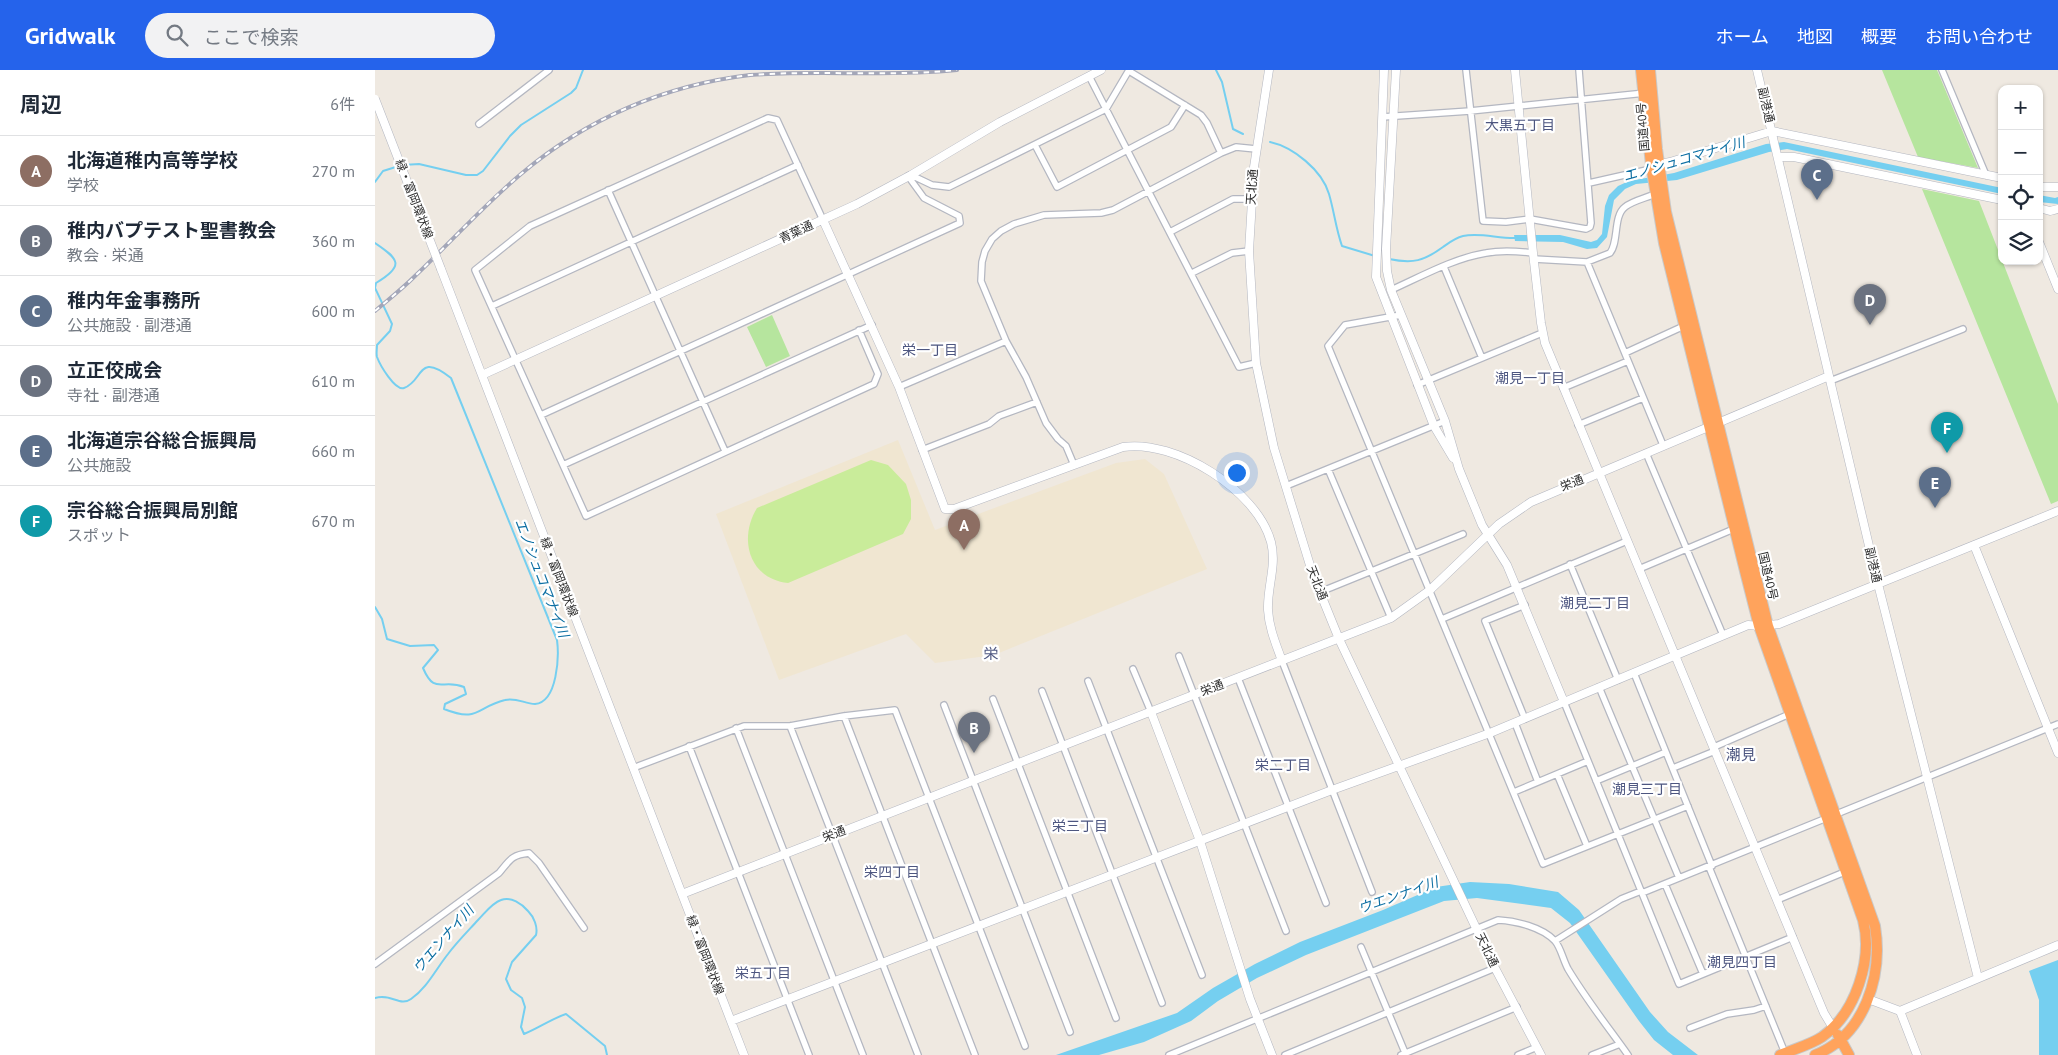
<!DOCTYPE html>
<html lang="ja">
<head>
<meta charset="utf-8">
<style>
	:root { --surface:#fff; --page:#f2f2f3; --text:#1f2937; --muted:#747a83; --line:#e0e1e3; --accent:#2563eb }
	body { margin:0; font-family:"PT Sans","Noto Sans JP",sans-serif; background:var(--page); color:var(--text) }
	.controls { position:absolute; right:15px; top:15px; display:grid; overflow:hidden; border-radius:10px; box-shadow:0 1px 4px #0004 }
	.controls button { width:45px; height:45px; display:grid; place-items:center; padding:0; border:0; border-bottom:1px solid var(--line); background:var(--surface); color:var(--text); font:25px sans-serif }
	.you { position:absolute; left:861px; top:402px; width:18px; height:18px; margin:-12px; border:4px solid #fff; border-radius:50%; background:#1a73e8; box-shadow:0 0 0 8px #1a73e833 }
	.badge { display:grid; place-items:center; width:32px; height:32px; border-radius:50%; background:var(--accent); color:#fff; font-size:16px; font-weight:700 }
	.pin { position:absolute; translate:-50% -41px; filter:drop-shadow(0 1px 2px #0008) }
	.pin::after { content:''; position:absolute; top:26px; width:18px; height:15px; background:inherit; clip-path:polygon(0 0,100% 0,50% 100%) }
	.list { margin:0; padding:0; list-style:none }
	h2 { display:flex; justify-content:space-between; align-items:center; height:65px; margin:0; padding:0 20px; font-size:21px }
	h2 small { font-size:16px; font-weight:400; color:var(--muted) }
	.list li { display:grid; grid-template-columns:32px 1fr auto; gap:15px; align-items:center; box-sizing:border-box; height:70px; padding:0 20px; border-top:1px solid var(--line) }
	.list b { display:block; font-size:19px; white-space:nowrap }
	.list p { margin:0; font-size:16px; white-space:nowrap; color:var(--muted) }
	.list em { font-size:16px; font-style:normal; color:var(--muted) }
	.icon { flex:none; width:28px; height:28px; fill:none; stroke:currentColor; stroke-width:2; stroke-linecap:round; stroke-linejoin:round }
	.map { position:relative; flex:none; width:1683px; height:985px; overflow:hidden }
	header { display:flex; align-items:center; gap:30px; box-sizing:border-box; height:70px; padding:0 25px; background:var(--accent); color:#fff }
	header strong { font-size:24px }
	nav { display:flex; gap:28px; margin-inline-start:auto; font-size:18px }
	.search { width:350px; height:45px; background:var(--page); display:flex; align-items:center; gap:12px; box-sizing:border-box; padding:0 18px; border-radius:28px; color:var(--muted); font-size:19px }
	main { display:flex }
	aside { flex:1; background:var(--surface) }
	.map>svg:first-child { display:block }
</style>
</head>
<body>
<header>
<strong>Gridwalk</strong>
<div class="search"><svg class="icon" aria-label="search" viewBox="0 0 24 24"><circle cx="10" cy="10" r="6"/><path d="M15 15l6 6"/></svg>ここで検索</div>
<nav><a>ホーム</a><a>地図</a><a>概要</a><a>お問い合わせ</a></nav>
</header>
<main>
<aside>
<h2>周辺<small>6件</small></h2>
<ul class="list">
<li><span class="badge" style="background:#8d6e63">A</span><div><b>北海道稚内高等学校</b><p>学校</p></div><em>270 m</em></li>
<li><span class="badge" style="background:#6b7280">B</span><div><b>稚内バプテスト聖書教会</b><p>教会 · 栄通</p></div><em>360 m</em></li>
<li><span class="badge" style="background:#5c6f8a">C</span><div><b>稚内年金事務所</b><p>公共施設 · 副港通</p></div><em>600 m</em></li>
<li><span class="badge" style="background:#6b7280">D</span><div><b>立正佼成会</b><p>寺社 · 副港通</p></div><em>610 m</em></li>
<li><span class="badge" style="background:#5c6f8a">E</span><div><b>北海道宗谷総合振興局</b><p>公共施設</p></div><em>660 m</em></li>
<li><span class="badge" style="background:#0f9aa8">F</span><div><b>宗谷総合振興局別館</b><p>スポット</p></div><em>670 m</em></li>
</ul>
</aside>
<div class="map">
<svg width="1683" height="985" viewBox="0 0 1683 985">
	<rect width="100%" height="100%" fill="#efe9e1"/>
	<path fill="#f0e6d1" d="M523,370l37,90 181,-67 29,-4 19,15 43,95 -213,86 -59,8 -29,-29 -127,46 -63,-166z"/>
	<path fill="#b6e59e" d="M1507,0h55l41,98 -60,-11z
		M1547,119l57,12 79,203v97l-7,3z
		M397,245l18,41 -24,11 -19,-40z"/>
	<path fill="#c9ec9a" d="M496,390l17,5 18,19 5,16v19l-8,15 -115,49c-39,-4 -50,-44 -31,-75z"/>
	<path fill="#75cff0" d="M1409,72l218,46v6l-215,-45 -18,3 -92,28 -41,4 -11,5 -11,11 -7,37 -10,11 -10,1 -24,-7 -48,-1 -1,-6h46l31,7 6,-2 5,-6 3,-28 4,-11 9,-9 11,-5 45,-8 92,-29z
		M1664,125l16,3 3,-1v7l-19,-2z
		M1095,812l39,2 49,8 21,18 71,102 18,20 30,23h-25l-19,-15 -15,-19 -69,-98 -19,-15 -74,-10 -33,3 -138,54 -49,23 -39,23 -27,20 -47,21 -45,13h-43l121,-42 36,-25 42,-24 45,-22 83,-32 53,-23z
		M1683,890v95h-19v-55l-10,-29z"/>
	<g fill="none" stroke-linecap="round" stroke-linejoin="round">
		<path stroke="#75cff0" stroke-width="2" d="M841,0l6,12 11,47 10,5
			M895,72c23,5 52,28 59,52 5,17 7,35 13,52l33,10
			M28,95l16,-1 47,11h11l6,-4 27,-35 11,-11 50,-32 5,-5 7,-18
			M0,112l8,-11 16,-5
			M0,173c24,16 30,23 1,40l-1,5 17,36 -2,7 -13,14c0,4 -1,9 0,12 3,8 18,34 27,31 20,-7 13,-37 47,-10l106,262c2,15 1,62 -22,64 -10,0 -19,-7 -30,-4 -29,7 -26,23 -61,9l1,-5 21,-10 -2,-7c-22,-9 -29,9 -41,-19l15,-18 -4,-5 -24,1 -23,-7 -5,-20 -7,-12
			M1014,189c24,5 35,2 54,-12 7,-5 12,-9 20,-11 17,-4 36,3 54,2
			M0,928c16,-5 25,9 36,1 16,-11 25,-30 37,-45 9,-12 20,-23 30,-34 7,-7 14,-17 23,-20 10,-4 21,4 27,11 6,6 10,16 8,24l-24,27 -6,17 5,11 11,8 3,9 -4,20 3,7c15,-6 27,-15 42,-20l39,32 2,9"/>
		<g stroke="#b4b7c1" stroke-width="8">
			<path id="street" d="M1091,0l17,151 23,1 24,-3 56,10 4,-2 1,-4 -12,-153
				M1567,0l44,105
				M714,6l150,291 17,-4
				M1007,47l88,-6 175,-18
				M104,54l70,-54
				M660,75l22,42 114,-60 14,-22
				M846,83l15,-6 20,2
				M536,105l21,10 17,2 157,-78 23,-39
				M1214,113l62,-14
				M233,120l117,261
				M448,150l-46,-100 -9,-2 -238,108 -55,44 111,246 288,-132 4,-10 -19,-44
				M795,162l63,-33h18
				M1159,189l53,3 23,-9c9,-11 3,-37 15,-46 7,-6 21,-9 30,-13
				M1212,192l76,183
				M1069,197l38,91
				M817,203l40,-20 17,-2
				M1016,220c29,-13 63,-32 95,-37 15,-3 31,-2 47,0
				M117,236l306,-141
				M1026,245l-56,10 -17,21 215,518 145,-58
				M1250,283l61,-28
				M1455,311l133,-52
				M1042,315l125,-52
				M524,317l107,-46
				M1188,318l65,-27
				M166,345l419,-192 -1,-7 -35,-18 -16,-22
				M1203,355l65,-27
				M547,380l67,-26 10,-8 38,-14
				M1271,383l77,182
				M188,395l309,-140
				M699,395l-8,-19 -8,-7 -12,-16 -20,-46 -20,-36 -25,-60 1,-19 3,-11 7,-12 9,-8 13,-7 30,-9 57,-2 12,-3 108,-57 -14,-30 -6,-8 -72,-44
				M953,399l63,149
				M911,416l159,-65
				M1195,494l48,116
				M1264,499l97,-41
				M945,522l143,-58
				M1067,549l185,-78
				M804,586l107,275
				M907,591l90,231
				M758,599l18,43
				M1259,603l78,193
				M863,608l88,225
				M713,611l114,294
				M1224,617l80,191
				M667,621l120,312
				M618,629l123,319
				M1189,632l115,282 114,-47
				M569,635l126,327
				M469,646l131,339
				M1150,649l-40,-98 40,-16
				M1140,653l23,59
				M415,656l128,329
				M361,658l127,327
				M314,676l120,309
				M1339,677l78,-34
				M258,698l111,-42h46l54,-10 51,-6 130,336
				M1298,698l42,-17
				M1182,704l30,72
				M1221,711l70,-29
				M1139,722l74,-31
				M1334,797l76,186
				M1290,814l38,90
				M1267,823l416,-169
				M1402,830l70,-29
				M1180,871l66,-42 20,-8
				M986,877l45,108
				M0,894l124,-91c11,-13 12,-18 30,-20l10,10 45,65
				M1315,958l37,-14 27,-4 12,-4
				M794,985l329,-135c18,1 44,7 57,21 6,7 8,19 13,28 18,30 40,58 60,86
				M910,985l210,-87
				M1026,985l116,-48
				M1143,985l19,-8
				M1217,985l28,-11"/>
		</g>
		<g stroke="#b4b7c1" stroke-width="9">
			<path id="secondary" d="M894,0l-15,97 -5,84 7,112 18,85 39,127 26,64 156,329 46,87
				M1009,0l-8,207 58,149 19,32
				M1021,0l-10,179 1,22 4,19 54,131 14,48 23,56 25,40 57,137
				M1140,0l18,183 8,70 4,20 279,670 9,15
				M1382,0l121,514 100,394
				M1403,87h16l208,43
				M1280,95l15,-3 102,-31 230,47
				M1664,117h19
				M1664,138l11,3 8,-2
				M448,150l76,167 46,122h9l169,-62c52,-8 134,43 148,95 6,23 -4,45 -3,68 1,18 8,34 14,51
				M1664,172l19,47
				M66,199l303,786
				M107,305l375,-171 54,-29 89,-53 101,-52
				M1599,475l84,208
				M776,642l49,129 50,158 22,56
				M307,824l709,-276 39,-28 69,-66 32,-22 298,-126
				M1493,929l32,12 158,-66
				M1525,941l17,44
				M356,951l601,-231 158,-57 258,-108 11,1 20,-2 279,-113"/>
		</g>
		<g stroke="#c9c9c9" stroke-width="12">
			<path id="highway" d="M1266,0l10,95 13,78 82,332 13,51 104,294c10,39 -7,93 -41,117 -12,8 -28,12 -42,18
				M1275,0l7,79 9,63 102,414 107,300c8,50 -10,109 -60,129
				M1463,965l11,20"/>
		</g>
		<use href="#street" stroke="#fff" stroke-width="5.5"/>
		<use href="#secondary" stroke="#fff" stroke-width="8"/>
		<use href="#highway" stroke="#ffa35c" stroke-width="10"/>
		<g stroke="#a3a6b8" stroke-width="4">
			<path id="rail" d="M0,241c13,-11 27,-22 40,-35 35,-33 68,-70 106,-102 65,-55 144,-89 229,-99 69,-5 138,2 207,-5"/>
		</g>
		<use href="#rail" stroke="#fff" stroke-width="2" stroke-dasharray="5.5" stroke-linecap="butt"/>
		<g stroke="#b4b7c1" stroke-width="9" stroke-linecap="butt">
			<path id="secondary-bridge" d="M0,29l66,170"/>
		</g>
		<use href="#secondary-bridge" stroke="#fff" stroke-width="8"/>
	</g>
	<g text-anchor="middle" stroke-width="4.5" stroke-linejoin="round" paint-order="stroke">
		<g font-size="12" fill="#2e2e2e" stroke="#fff">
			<text transform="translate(1391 35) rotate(77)" y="4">副港通</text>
			<text transform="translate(1268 57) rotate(-95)" y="4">国道40号</text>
			<text transform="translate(877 117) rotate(-86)" y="4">天北通</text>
			<text transform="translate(39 129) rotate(69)" y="4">緑・富岡環状線</text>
			<text transform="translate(421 162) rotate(-25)" y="4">青葉通</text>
			<text transform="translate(1197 413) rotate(-22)" y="4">栄通</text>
			<text transform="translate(1498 495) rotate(77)" y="4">副港通</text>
			<text transform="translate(1393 506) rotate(77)" y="4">国道40号</text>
			<text transform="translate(184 507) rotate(69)" y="4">緑・富岡環状線</text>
			<text transform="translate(942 513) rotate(69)" y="4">天北通</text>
			<text transform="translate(837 618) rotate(-21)" y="4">栄通</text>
			<text transform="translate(459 764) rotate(-21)" y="4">栄通</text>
			<text transform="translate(1112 880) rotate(64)" y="4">天北通</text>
			<text transform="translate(330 885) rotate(69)" y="4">緑・富岡環状線</text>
		</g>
		<g font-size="14" fill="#4d5680" stroke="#fff">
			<text x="1145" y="60">大黒五丁目</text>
			<text x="555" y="285">栄一丁目</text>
			<text x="1155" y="313">潮見一丁目</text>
			<text x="1220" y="538">潮見二丁目</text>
			<text x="908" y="700">栄二丁目</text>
			<text x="1272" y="724">潮見三丁目</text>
			<text x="705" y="761">栄三丁目</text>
			<text x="517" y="807">栄四丁目</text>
			<text x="1367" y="897">潮見四丁目</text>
			<text x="388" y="908">栄五丁目</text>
		</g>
		<g font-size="14" font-style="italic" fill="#0d6fa3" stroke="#fff">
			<text transform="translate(1309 89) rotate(-16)" y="5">エノシュコマナイ川</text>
			<text transform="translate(167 508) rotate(69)" y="5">エノシュコマナイ川</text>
			<text transform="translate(1023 825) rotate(-19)" y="5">ウエンナイ川</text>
			<text transform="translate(68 869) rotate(-49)" y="5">ウエンナイ川</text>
		</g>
		<g font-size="15" fill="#4d5680" stroke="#fff">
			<text x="616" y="589">栄</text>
			<text x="1366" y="690">潮見</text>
		</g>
	</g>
</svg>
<div class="controls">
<button>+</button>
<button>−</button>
<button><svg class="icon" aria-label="locate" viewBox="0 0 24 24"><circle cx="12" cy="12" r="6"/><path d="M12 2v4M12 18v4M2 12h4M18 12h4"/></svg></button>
<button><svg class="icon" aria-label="layers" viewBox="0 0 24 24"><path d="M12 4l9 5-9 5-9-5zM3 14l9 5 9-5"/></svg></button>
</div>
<div class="you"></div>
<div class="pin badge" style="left:589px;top:480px;background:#8d6e63">A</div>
<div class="pin badge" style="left:599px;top:683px;background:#6b7280">B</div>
<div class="pin badge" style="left:1442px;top:130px;background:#5c6f8a">C</div>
<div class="pin badge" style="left:1495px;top:255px;background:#6b7280">D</div>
<div class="pin badge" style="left:1560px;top:438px;background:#5c6f8a">E</div>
<div class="pin badge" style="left:1572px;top:383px;background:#0f9aa8">F</div>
</div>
</main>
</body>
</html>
